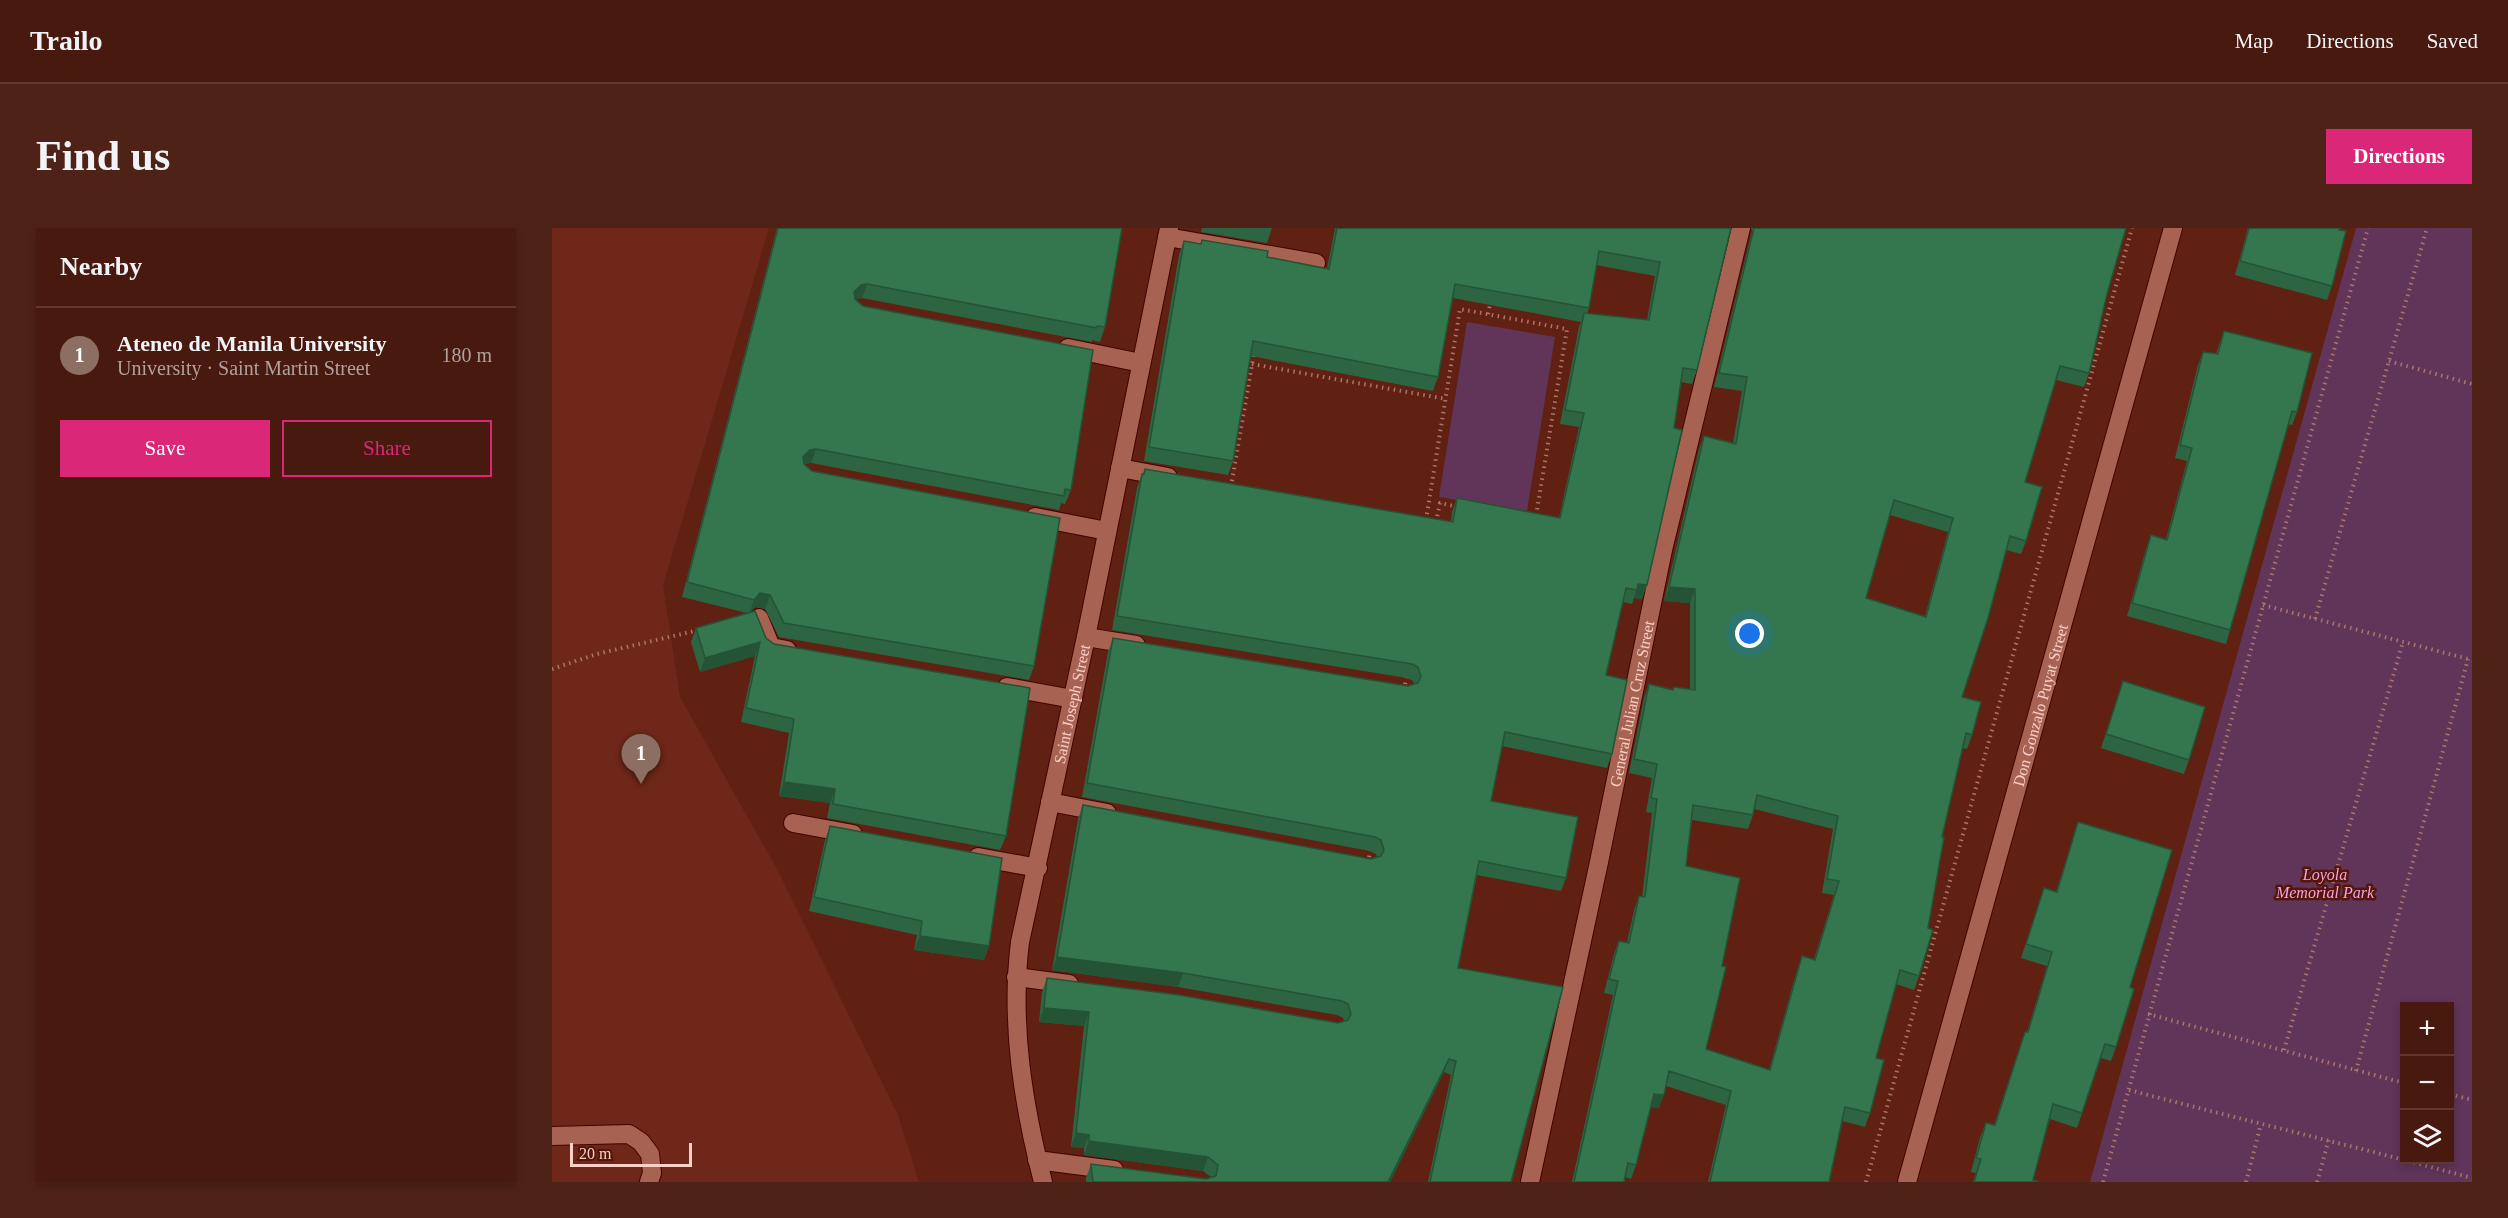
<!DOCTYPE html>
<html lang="en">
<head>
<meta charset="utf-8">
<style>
	:root { --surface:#48190e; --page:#4f2217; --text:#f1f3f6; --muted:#b1a09e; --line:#60382e; --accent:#db2777 }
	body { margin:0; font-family:Georgia,serif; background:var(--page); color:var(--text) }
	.controls { position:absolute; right:18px; bottom:18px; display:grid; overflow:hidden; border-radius:0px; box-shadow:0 3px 9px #0003 }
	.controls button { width:54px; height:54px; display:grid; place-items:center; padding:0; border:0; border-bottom:2px solid var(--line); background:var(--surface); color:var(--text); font:30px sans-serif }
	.scale { position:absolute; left:18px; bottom:15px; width:122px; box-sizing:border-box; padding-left:6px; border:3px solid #f9d0c7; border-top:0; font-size:16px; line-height:21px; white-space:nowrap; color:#f9d0c7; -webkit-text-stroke:4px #541608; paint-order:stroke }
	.you { position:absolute; left:1198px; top:406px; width:21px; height:21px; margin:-15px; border:4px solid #fff; border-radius:50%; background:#1a73e8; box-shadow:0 0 0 9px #1a73e833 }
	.badge { display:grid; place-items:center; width:39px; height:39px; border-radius:50%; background:var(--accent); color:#fff; font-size:20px; font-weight:700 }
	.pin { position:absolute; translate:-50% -50px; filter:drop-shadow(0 2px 3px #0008) }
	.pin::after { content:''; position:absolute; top:32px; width:21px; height:18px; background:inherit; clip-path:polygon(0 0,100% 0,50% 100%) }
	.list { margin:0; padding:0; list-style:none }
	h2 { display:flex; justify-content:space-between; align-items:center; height:78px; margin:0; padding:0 24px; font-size:26px }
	h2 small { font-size:20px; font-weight:400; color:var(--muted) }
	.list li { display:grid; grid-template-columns:39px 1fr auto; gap:18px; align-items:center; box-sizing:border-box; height:96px; padding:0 24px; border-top:2px solid var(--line) }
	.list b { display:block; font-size:22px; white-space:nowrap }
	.list p { margin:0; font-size:20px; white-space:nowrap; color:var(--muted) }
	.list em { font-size:20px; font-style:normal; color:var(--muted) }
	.actions { display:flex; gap:12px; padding:18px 24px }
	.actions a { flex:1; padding:14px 0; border:2px solid var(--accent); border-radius:0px; text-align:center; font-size:21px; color:var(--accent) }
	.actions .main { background:var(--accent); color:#fff }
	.icon { flex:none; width:33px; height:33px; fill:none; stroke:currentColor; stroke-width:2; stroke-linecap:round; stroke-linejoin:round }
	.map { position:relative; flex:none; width:1920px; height:954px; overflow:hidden; border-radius:0px }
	header { display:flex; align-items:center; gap:36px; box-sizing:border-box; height:84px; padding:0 30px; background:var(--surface); border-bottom:2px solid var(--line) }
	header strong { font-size:28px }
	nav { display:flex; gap:33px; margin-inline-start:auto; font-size:21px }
	.intro { display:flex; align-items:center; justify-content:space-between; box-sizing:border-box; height:144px; padding:0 36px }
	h1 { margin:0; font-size:42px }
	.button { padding:15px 27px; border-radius:0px; background:var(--accent); color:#fff; font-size:21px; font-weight:700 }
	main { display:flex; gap:36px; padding:0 36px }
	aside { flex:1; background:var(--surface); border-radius:0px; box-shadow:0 3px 9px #0003 }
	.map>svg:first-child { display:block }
</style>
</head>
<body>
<header>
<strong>Trailo</strong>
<nav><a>Map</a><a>Directions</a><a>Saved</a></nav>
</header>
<div class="intro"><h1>Find us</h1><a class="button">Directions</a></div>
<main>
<aside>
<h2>Nearby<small></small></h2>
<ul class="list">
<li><span class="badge" style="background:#8d6e63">1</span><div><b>Ateneo de Manila University</b><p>University · Saint Martin Street</p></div><em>180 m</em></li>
</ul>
<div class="actions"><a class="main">Save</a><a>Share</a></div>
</aside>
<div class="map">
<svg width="1920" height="954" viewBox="0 0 1920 954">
	<rect width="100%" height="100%" fill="#602113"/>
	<path fill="#6e2718" d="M0,0h217l-106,357 17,112 98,174 120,244 21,67h-367z"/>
	<path fill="#613459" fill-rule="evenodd" d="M1804,0h116v954h-382zM1898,778v154h-46v-154z
		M915,94l88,15 -28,174 -88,-14z"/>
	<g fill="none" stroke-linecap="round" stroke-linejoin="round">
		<g stroke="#420300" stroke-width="20">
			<g id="minor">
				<path d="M615,9l149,26"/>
				<path d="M516,120l73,15"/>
				<path d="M568,240l48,9"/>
				<path d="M483,289l72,14"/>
				<path d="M207,390l12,29 16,3"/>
				<path d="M534,409l50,8"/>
				<path d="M455,459l66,12"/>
				<path d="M498,574l57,11"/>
				<path d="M241,595l60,11"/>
				<path d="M426,629l60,11"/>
				<path d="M464,749l53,7"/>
				<path d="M0,908l77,-2 12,8 9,12 2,19 -3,9"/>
				<path d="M485,932l77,10"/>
				<path id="s1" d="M491,954c-20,-78 -33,-159 -23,-240l66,-305 83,-409"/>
				<path id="s2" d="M978,954l69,-320 64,-312 78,-322"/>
				<path id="s3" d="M1355,954l266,-954"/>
			</g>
		</g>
		<path stroke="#aa766a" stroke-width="4" stroke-dasharray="1.5 4.5" stroke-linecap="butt" d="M936,86l3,-14
			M1837,133l83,23
			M700,136l194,35
			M679,259l23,-134
			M874,292l34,-211 107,20 -31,187
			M884,294l4,-19 18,4
			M1711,377l209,55
			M1763,391l112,-391
			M0,441l45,-15 102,-24
			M852,462l3,-16
			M816,635l3,-16
			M1596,786l256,69
			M1732,822l119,-408
			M1804,843l112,-412
			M1577,862c114,30 229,57 343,88
			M1898,866l22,6
			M1314,954l266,-954
			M1551,954l265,-954
			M1694,954l15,-58
			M1765,954l12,-43"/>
		<use href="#minor" stroke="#a86252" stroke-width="18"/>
	</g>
	<path fill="#2d6542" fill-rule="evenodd" d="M225,0h345l-17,99 -5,15 -8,-2v2l-230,-44 -7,1 216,191 -6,14 -4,-1 -2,7 -248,-47 -7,1 230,202 -5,14 -250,-43 -14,-28 -10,-2 -4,5 15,26 240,198 -6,14 -173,-32 3,-15 -51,-7 10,-63 -48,-11 14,-66 -55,16 -9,-30 5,-14 51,-15 -65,-16z
		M650,0h70l-5,15 -66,-11z
		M783,0h396l-34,142 -5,14 -11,-2 -39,217 -8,-1 -2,6 -9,-2 -17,73 6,79 -5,14 -105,-22 -11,55 75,77 -5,13 -84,-16 -19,93 53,214h-83l23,-107 -7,-3 -54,110h-304v-4l5,-14 115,15 5,-2 -8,-6 -119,-16v-7l-13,-1 13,-121 -45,-4 3,-30 5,-14 291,45 6,-2 -1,-3 -6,-3 -159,-28 -126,-17 26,-151 5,-14 288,54 6,-2 -1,-3 -6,-3 -288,-54 26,-145 5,-14 295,48 6,-2 -1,-3 -6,-3 -295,-48 25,-142 5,-14h1l2,-5 306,53 1,-10 5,-14 102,20 20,-91 -19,-3 19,-97 2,-5 -128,-24 -15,79 -5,14 -182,-35 -18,105 -5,14 -84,-14 35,-206 5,-14 17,3 1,-4 65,17 60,12zM1044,37l59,11 -8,44 -60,-6 2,-6z
		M1199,0h375l-19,66 -18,79 -5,14 -28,-7 -31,102 1,59 -5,13 -15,-4 -44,147 10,38 -5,14 -4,-1 -21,89 -23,139 -5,14 -18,-6 -20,74 -6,55 -5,14 -23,-6 -13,61h-121l18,-77 -60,-19 -7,22 -9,-1 -14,58 -5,14 -6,-2 -1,5h-52l41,-187 -9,-2 10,-39 5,-13 8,2 7,-33 5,-14 3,1 10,-84 -6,-1 6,-34 -23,-5 15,-75 5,-14 24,6 1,-3 16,2v-86l-26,-2 35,-152 5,-13 29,7 9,-52 -28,-4 38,-156zM1338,287l58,17 -23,84 -59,-18zM1202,581l79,20 -11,64 12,2 -20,64 -12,-3 -5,14 -28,100 -63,-21 16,-83 -36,-100 6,-46 56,9 5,-14z
		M1696,0h92l-8,58 -5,14 -92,-25z
		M1672,103l73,81 -5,13 -4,-1 -58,206 -4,14 -99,-28 19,-67 5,-14 15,4 21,-78 -12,-3 23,-93 5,-13 13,2z
		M1571,453l66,79 -5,14 -83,-26z
		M1526,594l52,165 -14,60 -5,14 -10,-3 -24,70 -27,-9 -17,61 6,2h-66l3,-9 -5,-1 9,-35 6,-14 8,2 26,-79 5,-14h2l20,-66 -26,-8 23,-70 12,4z
		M278,598l159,120 -5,14 -70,-10 3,-15 -108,-24 16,-71z"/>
	<path fill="#245336" d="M315,56l-5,14 -6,1 -7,7 5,-14 7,-7z
		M264,221l-5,14 -6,1 -7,7 5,-14 7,-7z
		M1086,356l9,1 -5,14 -8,-1z
		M1117,359l26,2 -5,14 -26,-2z
		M208,365l10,2 -5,14 -10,-2 -6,7 5,-14z
		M208,414l-5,14 -55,16 5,-14z
		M232,554l51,7 -5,14 -51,-7z
		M368,708l69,10 -5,14 -70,-10z
		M505,729l126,16 -5,14 -126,-17z
		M492,780l45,4 -5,14 -45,-4z
		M897,831l-5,13 -54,110h-2z
		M1102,866l10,1 -5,13 -10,-1z
		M524,905l13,2 -5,13 -13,-1z
		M537,913l119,16 -5,14 -119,-16z"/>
	<path fill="#34764d" stroke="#245336" stroke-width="1.5" fill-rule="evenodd" d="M226,0h344l-17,99 -8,-1v2l-230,-44 -6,1 -7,7 1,7 8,7 230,44 -22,140 -6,-1 -1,7 -248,-47 -6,1 -7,7 1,7 8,7 248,47 -26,148 -250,-43 -14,-28 -10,-2 -6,7 -67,-18z
		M785,0h394l-34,142 -14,-2 -9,60 8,2 -35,155 -9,-1 -1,6 -11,-2 -20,87 21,5 -15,74 -107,-22 -14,69 87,16 -12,61 -87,-17 -21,107 105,19 -52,195h-81l26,-121 -7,-2 -61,123h-295l-2,-18 115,15 10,-3 2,-11 -10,-8 -119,-16v-6l-13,-2 13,-121 -45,-4 3,-30 132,17 159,28 10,-3 3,-6 -3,-10 -6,-3 -159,-28 -126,-16 26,-152 288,54 10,-3 3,-6 -3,-10 -6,-3 -288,-54 26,-145 295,48 10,-3 3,-7 -3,-9 -6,-3 -295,-48 25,-142h2l1,-5 308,53 4,-24 103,20 24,-105 -19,-3 19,-97 65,7 11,-58 -61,-11 -10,57 -134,-24 -17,93 -185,-36 -20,120 -84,-14 35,-206 17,3 1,-4 66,11 -1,6 62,12z
		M1202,0h372l-19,66 -18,79 -29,-7 -35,116 17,5 -16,54 -16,-5 -22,82 -26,79 19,5 -9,33 -6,-2 -24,104h2l-16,91 5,2 -14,46 -19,-6 -24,88 8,2 -14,53 -25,-6 -16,75h-119l21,-91 -62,-20 -5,24 -10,-1 -18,71 -8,-2 -4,19h-50l44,-201 -9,-2 10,-38 10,2 10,-47 6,1 12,-98 -6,-1 6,-34 -23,-5 15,-75 24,6 1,-3 21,3v-101l-26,-2 35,-151 32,8 11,-67 -28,-4zM1342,272l59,18 -27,99 -60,-19zM1205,567l81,21 -11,63 12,2 -24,79 -13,-4 -32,114 -64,-21 20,-82 -4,-1 18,-88 -54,-12 7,-61 60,10z
		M1697,0h91l-1,2 7,1 -14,55 -92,-25z
		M1672,103l88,22 -15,59 -5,-1 -62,219 -98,-27 19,-68 16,5 25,-92 -12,-3 23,-93 15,2z
		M203,383l11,27 8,6 256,44 -24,148 -173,-32 2,-15 -51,-7 10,-63 -48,-11 14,-66 -55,16 -9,-30z
		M1571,453l82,26 -16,53 -83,-26z
		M1526,594l94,28 -42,137 4,2 -18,58 -11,-3 -23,69 -29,-9 -20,76 6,2h-65l7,-23 -5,-1 10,-35 9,2 30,-93h3l24,-80 -26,-8 18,-56 13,4z
		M278,598l172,32 -13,88 -69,-10 2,-15 -108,-24z"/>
	<g text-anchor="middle" stroke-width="5" stroke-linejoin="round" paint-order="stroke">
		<g font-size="16" fill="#f9d0c7" stroke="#541608">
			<text dy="6" stroke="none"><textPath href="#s1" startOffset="486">Saint Joseph Street</textPath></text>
			<text dy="6" stroke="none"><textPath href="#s2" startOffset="489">General Julian Cruz Street</textPath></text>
			<text dy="6" stroke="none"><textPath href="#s3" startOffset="495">Don Gonzalo Puyat Street</textPath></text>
		</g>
		<g font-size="16" font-style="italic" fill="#f2a3e2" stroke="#541608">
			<text x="1773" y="652">Loyola<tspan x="1773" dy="18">Memorial Park</tspan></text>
		</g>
	</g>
</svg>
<div class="controls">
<button>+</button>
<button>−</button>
<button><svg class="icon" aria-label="layers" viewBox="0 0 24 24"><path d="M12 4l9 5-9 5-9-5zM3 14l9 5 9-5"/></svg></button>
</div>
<div class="scale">20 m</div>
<div class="you"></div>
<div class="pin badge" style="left:89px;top:556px;background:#8d6e63">1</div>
</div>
</main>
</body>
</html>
